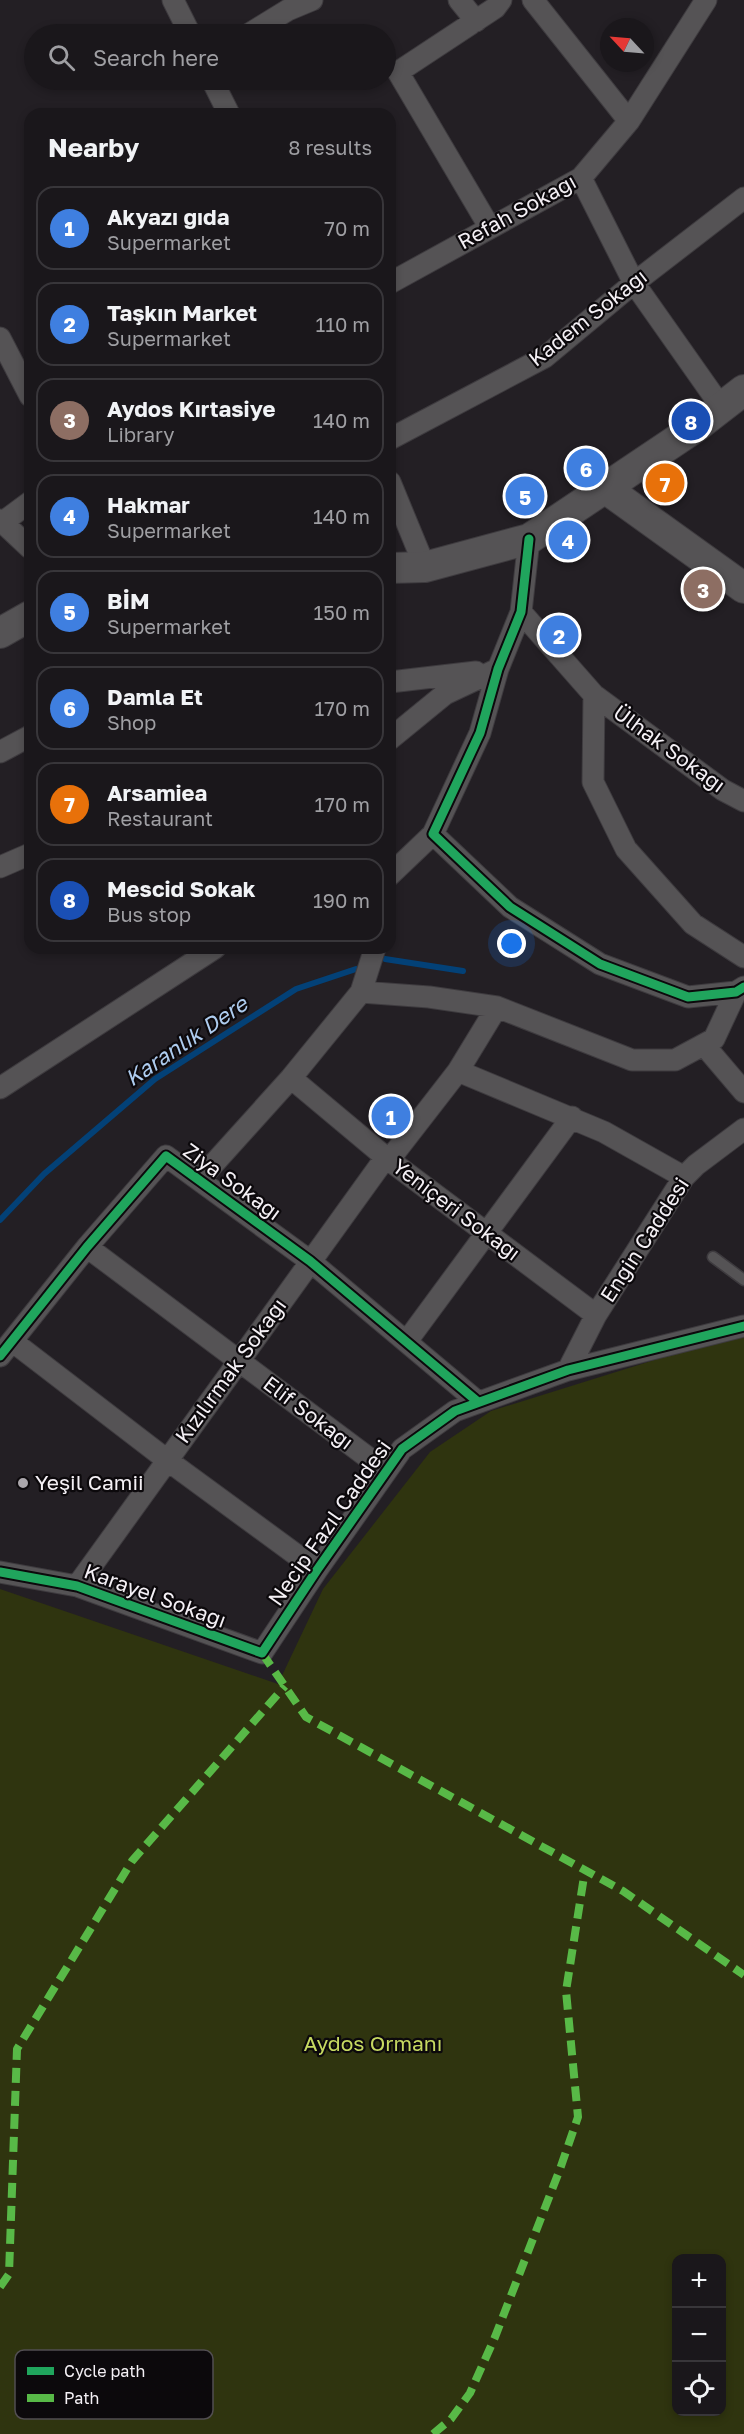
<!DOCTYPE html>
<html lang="en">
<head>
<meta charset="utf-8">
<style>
	:root { --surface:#1a171b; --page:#272428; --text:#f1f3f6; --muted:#9f9fa3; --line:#38363a; --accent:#2563eb }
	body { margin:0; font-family:"Golos Text",sans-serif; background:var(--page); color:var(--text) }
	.controls { position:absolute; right:18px; bottom:18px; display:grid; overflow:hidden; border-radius:12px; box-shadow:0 3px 9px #0003 }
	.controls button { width:54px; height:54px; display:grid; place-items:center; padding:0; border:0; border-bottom:2px solid var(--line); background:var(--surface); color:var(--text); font:30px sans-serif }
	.compass { position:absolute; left:600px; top:18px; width:54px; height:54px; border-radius:50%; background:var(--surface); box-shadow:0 3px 9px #0003; rotate:296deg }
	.you { position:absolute; left:512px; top:944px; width:21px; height:21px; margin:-15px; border:4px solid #fff; border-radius:50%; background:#1a73e8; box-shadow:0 0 0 9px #1a73e833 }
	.badge { display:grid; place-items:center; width:39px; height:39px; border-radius:50%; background:var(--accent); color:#fff; font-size:20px; font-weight:700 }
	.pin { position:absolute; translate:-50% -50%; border:3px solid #fff; box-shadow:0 2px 6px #0006 }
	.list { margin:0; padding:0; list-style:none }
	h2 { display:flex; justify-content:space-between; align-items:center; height:78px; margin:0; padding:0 24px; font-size:26px }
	h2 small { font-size:20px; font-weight:400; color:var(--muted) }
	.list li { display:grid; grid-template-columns:39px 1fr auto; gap:18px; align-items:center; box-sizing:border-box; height:84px; margin:0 12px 12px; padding:0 12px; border:2px solid var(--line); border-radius:18px }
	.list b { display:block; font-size:22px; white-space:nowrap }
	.list p { margin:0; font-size:20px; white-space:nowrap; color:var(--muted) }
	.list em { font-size:20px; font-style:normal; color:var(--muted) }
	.icon { flex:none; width:33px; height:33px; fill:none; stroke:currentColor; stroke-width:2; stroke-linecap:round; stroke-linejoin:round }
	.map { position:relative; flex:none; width:744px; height:2434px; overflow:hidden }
	.search { position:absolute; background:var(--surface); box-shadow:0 3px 9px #0003; left:24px; top:24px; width:372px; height:66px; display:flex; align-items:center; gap:15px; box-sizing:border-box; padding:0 21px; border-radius:33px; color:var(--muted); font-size:22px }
	.panel { position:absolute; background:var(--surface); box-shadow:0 3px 9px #0003; left:24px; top:108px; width:372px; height:846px; border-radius:18px }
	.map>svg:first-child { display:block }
</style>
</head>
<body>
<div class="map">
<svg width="744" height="2434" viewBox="0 0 744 2434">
	<rect width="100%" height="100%" fill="#231f24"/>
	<path fill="#2f340f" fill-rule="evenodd" d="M744,1332v1102h-744v-845l278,95 45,-95 107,-137 61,-41zM676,2258h46v154h-46z"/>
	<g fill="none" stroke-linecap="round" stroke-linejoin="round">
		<path stroke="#034177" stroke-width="6" d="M385,959l78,12
			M0,1220l44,-46 111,-95 141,-90 60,-20"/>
		<g stroke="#3e3b3f" stroke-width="13">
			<path id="lane" d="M713,1257l31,23"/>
		</g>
		<g stroke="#3e3b3f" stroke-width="23">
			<path id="street" d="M173,0l17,34
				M459,0l17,21
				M533,0l96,121
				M249,34l39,-24 24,-10
				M212,80l17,34
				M581,178l53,105 88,125
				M490,228l-92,-156 97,-64 6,-8
				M390,283l191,-105 48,-57 77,-121
				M0,338l30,58
				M390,439l155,-82 89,-74 110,-85
				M390,482l35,85
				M0,520l30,28
				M3,522l27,-20
				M529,539l-8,73 -23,57 -18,64 -47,101 77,73 90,57 88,33 48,-5 8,-5
				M521,612l73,83 -1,87 33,67 67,75 51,33
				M390,682l86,-10
				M594,695l129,95 21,11
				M390,739l55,-45 53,-25
				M0,752l30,-16
				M0,867l30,-13
				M390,875l43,-41
				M361,992l14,-44
				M704,1045l40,47
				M458,1071l146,61 80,45
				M291,1078l98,82 207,155
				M0,1088l215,-140
				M389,1160l69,-89 39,-64
				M199,1180l92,-102 70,-86 68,5 68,10 135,53h43l39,-21 22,-47
				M87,1247l299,224
				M12,1341l155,119 150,110
				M407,1341l165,-224
				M0,1356l87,-109 79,-91 144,105 168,141
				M568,1370l28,-55 88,-138 12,-12 48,-36
				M0,1572l77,14 185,67 55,-83 85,-121 53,-38 113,-41 176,-44
				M77,1586l309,-429"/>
		</g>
		<g stroke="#3e3b3f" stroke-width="32">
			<path id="secondary" d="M605,488l139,100
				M390,568l35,-1 104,-28 167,-112 48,-37
				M0,633l30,-17"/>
		</g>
		<use href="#lane" stroke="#555355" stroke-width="10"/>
		<use href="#street" stroke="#555355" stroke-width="21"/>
		<use href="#secondary" stroke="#555355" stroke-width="30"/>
		<path stroke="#58b947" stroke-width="8" stroke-dasharray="15 8" stroke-linecap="butt" d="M262,1653l44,64 317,174 121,84
			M0,2287l9,-13 8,-225 115,-188 153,-175
			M433,2434l18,-15 19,-26 25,-56 65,-168 18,-52 -12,-126 19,-121"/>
		<g stroke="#0c090c" stroke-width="13">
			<path id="cycleway" d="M529,539l-8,73 -23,57 -18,64 -47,101 77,73 90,57 88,33 48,-5 8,-5
				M0,1356l87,-109 79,-91 144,105 168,141
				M0,1572l77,14 185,67 55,-83 85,-121 53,-38 113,-41 176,-44"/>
		</g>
		<use href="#cycleway" stroke="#20a55d" stroke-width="9"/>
	</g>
	<circle fill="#aba7ac" stroke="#0c090c" stroke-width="2" cx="23" cy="1483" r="6"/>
	<g text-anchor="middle" stroke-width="4.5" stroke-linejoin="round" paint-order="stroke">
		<g font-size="21" fill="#f4f0f5" stroke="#0c090c">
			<text transform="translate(517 212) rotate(-29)" y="7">Refah Sokağı</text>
			<text transform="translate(588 318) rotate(-38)" y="7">Kadem Sokağı</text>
			<text transform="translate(669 749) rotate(36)" y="7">Ülhak Sokağı</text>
			<text transform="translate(232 1182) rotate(36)" y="7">Ziya Sokağı</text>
			<text transform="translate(456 1210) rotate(37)" y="7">Yeniçeri Sokağı</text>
			<text transform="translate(645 1240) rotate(-57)" y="7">Engin Caddesi</text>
			<text transform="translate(231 1371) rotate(-54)" y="7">Kızılırmak Sokağı</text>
			<text transform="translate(308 1413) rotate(37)" y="7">Elif Sokağı</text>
			<text transform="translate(330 1523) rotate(-55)" y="7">Necip Fazıl Caddesi</text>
			<text transform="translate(155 1596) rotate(20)" y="7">Karayel Sokağı</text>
		</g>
		<g font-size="21" fill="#f4f0f5" stroke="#0c090c" text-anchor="start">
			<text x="35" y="1490">Yeşil Camii</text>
		</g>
		<g font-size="21" fill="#c6d961" stroke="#0c090c">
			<text x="373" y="2051">Aydos Ormanı</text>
		</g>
		<g font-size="22" font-style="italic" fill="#aeccef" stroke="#0c090c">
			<text transform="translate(186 1041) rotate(-34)" y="8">Karanlık Dere</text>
		</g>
	</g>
	<rect x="15" y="2350" width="198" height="69" rx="9" fill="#0c090c" stroke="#524e52" stroke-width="1.5"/>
	<rect x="27" y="2367" width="27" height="8" fill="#20a55d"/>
	<rect x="27" y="2394" width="27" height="8" fill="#58b947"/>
	<g font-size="16" fill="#f4f0f5">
		<text x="64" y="2377">Cycle path</text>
		<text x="64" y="2404">Path</text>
	</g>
</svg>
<div class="controls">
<button>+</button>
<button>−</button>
<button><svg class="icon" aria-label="locate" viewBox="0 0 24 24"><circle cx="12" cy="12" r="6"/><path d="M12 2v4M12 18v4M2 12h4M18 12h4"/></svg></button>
</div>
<svg class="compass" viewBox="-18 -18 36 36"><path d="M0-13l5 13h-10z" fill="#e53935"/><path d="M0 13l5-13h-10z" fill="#9f9fa3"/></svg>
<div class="you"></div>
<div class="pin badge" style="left:391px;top:1116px;background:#3f7fe0">1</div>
<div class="pin badge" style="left:559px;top:635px;background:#3f7fe0">2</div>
<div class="pin badge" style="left:703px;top:589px;background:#8d6e63">3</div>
<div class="pin badge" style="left:568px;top:540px;background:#3f7fe0">4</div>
<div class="pin badge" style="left:525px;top:496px;background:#3f7fe0">5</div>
<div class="pin badge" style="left:586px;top:468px;background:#3f7fe0">6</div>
<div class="pin badge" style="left:665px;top:483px;background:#e8710a">7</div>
<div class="pin badge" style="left:691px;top:421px;background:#1a4fb4">8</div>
<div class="search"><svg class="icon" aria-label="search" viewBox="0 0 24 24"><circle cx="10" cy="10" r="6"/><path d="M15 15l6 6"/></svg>Search here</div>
<section class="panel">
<h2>Nearby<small>8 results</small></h2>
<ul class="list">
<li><span class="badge" style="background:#3f7fe0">1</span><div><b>Akyazı gıda</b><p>Supermarket</p></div><em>70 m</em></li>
<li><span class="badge" style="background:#3f7fe0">2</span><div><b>Taşkın Market</b><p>Supermarket</p></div><em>110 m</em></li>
<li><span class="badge" style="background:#8d6e63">3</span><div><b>Aydos Kırtasiye</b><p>Library</p></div><em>140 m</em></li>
<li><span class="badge" style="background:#3f7fe0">4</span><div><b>Hakmar</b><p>Supermarket</p></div><em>140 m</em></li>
<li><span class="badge" style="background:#3f7fe0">5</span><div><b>BİM</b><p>Supermarket</p></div><em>150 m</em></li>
<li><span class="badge" style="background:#3f7fe0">6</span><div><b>Damla Et</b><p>Shop</p></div><em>170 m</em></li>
<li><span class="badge" style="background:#e8710a">7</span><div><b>Arsamiea</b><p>Restaurant</p></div><em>170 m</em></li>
<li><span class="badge" style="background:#1a4fb4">8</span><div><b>Mescid Sokak</b><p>Bus stop</p></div><em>190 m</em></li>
</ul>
</section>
</div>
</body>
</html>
